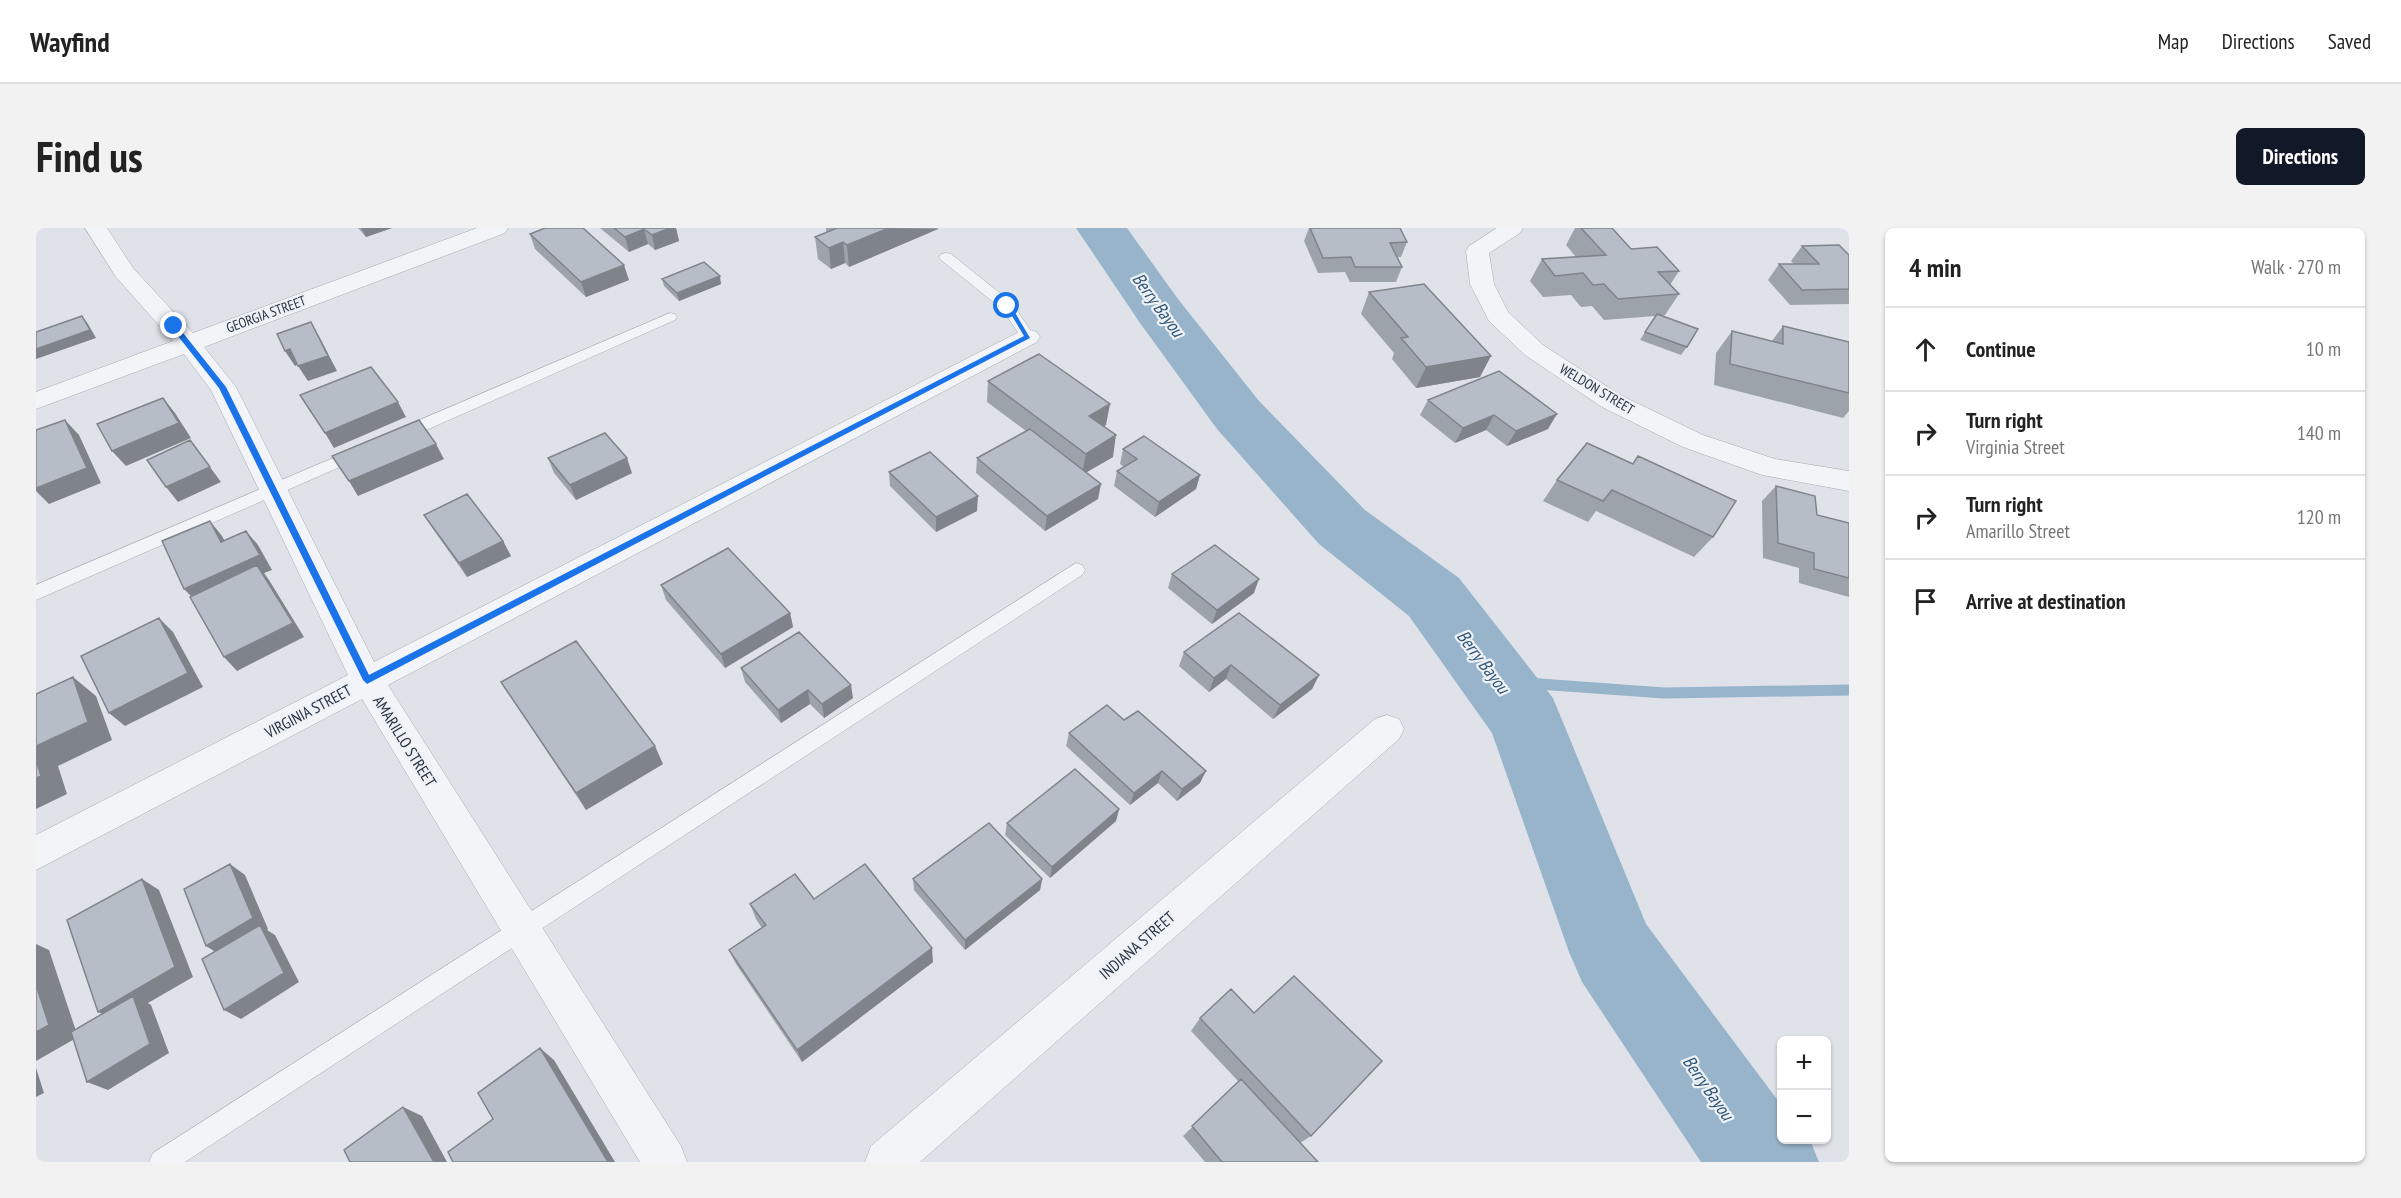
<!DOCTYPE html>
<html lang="en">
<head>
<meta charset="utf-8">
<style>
	:root { --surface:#fff; --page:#f2f2f2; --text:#222; --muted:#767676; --line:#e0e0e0; --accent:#111827 }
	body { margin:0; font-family:"PT Sans Narrow",sans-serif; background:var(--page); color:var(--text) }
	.controls { position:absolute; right:18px; bottom:18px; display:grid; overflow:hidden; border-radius:9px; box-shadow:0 2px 4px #0004 }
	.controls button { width:54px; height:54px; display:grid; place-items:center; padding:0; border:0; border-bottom:2px solid var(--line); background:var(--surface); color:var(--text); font:30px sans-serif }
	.stop { position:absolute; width:18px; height:18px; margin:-14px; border:4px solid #1a73e8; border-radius:50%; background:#fff }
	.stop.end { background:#1a73e8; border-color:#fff; box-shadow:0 2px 6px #0008 }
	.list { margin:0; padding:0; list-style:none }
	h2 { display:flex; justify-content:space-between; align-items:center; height:78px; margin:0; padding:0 24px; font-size:26px }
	h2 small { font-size:20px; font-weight:400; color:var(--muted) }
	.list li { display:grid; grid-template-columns:39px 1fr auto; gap:18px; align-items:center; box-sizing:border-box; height:84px; padding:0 24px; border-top:2px solid var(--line) }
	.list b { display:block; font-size:22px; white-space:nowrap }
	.list p { margin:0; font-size:20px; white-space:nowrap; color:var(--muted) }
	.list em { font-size:20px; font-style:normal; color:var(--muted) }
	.icon { flex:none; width:33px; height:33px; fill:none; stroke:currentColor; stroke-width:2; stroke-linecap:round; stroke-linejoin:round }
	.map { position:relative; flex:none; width:1813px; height:934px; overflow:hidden; border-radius:9px }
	header { display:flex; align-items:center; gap:36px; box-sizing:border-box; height:84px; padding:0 30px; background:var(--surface); border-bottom:2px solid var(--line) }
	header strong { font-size:28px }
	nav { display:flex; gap:33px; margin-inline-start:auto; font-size:21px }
	.intro { display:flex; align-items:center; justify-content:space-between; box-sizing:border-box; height:144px; padding:0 36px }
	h1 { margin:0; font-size:42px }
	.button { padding:15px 27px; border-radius:9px; background:var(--accent); color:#fff; font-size:21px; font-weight:700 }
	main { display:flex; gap:36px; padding:0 36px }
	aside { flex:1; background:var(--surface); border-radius:9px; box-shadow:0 2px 4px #0004 }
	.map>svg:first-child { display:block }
</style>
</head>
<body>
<header>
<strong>Wayfind</strong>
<nav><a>Map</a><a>Directions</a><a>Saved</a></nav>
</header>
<div class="intro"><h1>Find us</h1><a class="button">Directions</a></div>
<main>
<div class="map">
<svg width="1813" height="934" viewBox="0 0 1813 934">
	<rect width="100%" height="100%" fill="#dfe3e9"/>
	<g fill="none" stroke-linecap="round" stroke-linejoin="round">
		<path stroke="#98b4cb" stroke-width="11" d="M1462,453l166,12 185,-3"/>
		<path fill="#98b4cb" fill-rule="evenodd" d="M1040,0h51l51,71 81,102 106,109 94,68 94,120 93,226 136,182v34h28l9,22h-118l-119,-180 -13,-30 -77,-219 -83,-117 -90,-72 -102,-115 -77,-106z"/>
		<g stroke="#a4aab3" stroke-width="1">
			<path id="service" d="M910,25l5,1 61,49 23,34 -2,3h-10l-21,-31 -61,-49 -2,-3 2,-3z
				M634,85l5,1 2,3 -2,3 -269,119h-12l-2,-4 2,-4z
				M323,219l6,1 2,4 -2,4 -329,144v-15z
				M1040,335l6,2 3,5 -3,5 -897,587h-36l4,-9z"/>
		</g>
		<g stroke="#a4aab3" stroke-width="1">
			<path id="minor" d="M49,0h22l26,40 60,65 284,-105h31l-3,5 -301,114 32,40 138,275 645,-330 9,-3 9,3 3,5 -3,5 -649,343 293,461 6,16h-47l-278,-463 -326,171v-35l312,-160 -137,-285 -27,-36 -148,55v-17l137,-51 -57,-64z
				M1461,0h26l-3,5 -31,20 5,31 14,28 35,33 77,50 83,40 72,24 74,12v20l-87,-16 -79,-28 -81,-40 -77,-52 -36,-34 -19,-37 -4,-33 3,-5z
				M1351,487l12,4 5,10 -5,10 -479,423h-55l6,-16 504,-427z"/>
		</g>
		<use href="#service" fill="#f2f4f7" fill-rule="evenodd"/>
		<use href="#minor" fill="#f2f4f7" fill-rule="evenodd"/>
	</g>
	<path fill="#9da3aa" d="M322,0h34l-26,9z
		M564,0h76l3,13 -24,9 -7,-6 -19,8z
		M790,0h112v1l-89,38 -4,-4 -14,6 -13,-10 -3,-22 11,-4z
		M1273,0h91l7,14 -6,15h-4l5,10 -6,15h-46l-5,-10 -27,1 -14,-32z
		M1539,0h37l19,21 48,22 -9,14 9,9 -14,21 -3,1 25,31 -6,8 -41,-15 15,-24 -51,4 -12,-14 -11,1 -10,-12 -28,2 -13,-16 12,-22 34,-2 -10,-12z
		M494,6l99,46 -43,17 -51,-48z
		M1766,18l47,9v49l-59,1 -22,-25 11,-16h15l-3,-3z
		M626,51l59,5 -42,17 -15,-15z
		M1333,64l111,85 -64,11 -24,-29 2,-6 -33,-39z
		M1747,98l66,16v69l-6,7 -129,-33 2,-32 16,-22 40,10z
		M1463,143l49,58 -41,17 -21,-16 -31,13 -35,-28 8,-15z
		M952,153l118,44 -2,1 9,31 -27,15 12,27 -53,32 -69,-58 1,-15 49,-27 -39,-29z
		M1551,215l126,94 -19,20 -98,-46 -8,11 -45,-21 14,-21z
		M1087,221l77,26 -4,14 -41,28 -41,-31 3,-15 7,-4 -4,-3z
		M512,230l84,15 -56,27 -22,-27z
		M853,244l88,39 -41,21 -46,-46z
		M1740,258l41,29 32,8v74l-50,-14v-15l-36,-10 -1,-57z
		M388,287l79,26 8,15 -44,21 -34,-48z
		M1136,346l82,19 -42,31 -44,-36z
		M625,357l129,28 3,14 -68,41 -59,-68z
		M1148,424l135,23 -7,14 -39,30 -47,-40 -17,13 -30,-26z
		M705,440l112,30 -29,20 -14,-14 -29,19 -36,-41z
		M465,454l162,82 -77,46z
		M1088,492l76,63 -23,18 -19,-18 -28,22 -64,-59 3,-13z
		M1083,581l-3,12 -66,57 -45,-43 2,-12z
		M877,651h129l-2,11 -75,60 -51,-60z
		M778,671l119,63 -131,100 -66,-98 -7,-14 33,-22 -6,-9 -6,-15z
		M1164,790l111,118 -11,7 18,19h-113l-22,-26 56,-54 -48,-51z"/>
	<path fill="#7f848b" d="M325,0h31l-26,9z
		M634,0h6l3,13 -24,9 -3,-15z
		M853,0l49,1 -89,38 -2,-22z
		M608,1l4,15 -19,8 -4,-15z
		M807,14l2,21 -14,6 -2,-21z
		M588,37l5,15 -43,17 -5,-15z
		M684,48l1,8 -42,17 -2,-8z
		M46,88l6,8 8,14 -60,21v-10z
		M275,94l9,16 17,33 -29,10 -10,-15z
		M254,121l9,15 -4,2 -10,-15z
		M1455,128l-11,21 -64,11 10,-21z
		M127,170l12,15 16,25 -65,28 -14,-15z
		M362,174l8,15 -72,31 -9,-15z
		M1074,176l-4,21 -20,12 3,-21z
		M1521,186l-9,15 -41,17 9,-15z
		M1458,187l-8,15 -31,13 8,-15z
		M29,192l14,15 22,48 -52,21 -13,-13v-3z
		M1080,207l-3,22 -31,18 4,-21z
		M154,212l31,42 -43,20 -12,-15z
		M400,216l8,15 -86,37 -9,-15z
		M591,230l5,15 -56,27 -6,-15z
		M1164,247l-4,14 -41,28 4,-15z
		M1065,256l-3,15 -53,32 2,-15z
		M942,268l-1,15 -41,21v-15z
		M174,293l12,15 11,20 -12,-14z
		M210,303l12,14 14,25 -8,3 5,7 35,57 -67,34 -13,-14 -26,-54 -14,-14z
		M467,313l8,15 -44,21 -8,-14z
		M1223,351l-5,14 -42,31 5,-14z
		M754,385l3,14 -68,41 -4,-14z
		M123,390l14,14 30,55 -78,39 -16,-13z
		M1195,437l-5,14 -17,13 5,-14z
		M1283,447l-7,14 -39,30 7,-14z
		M37,449l23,19 16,44 -54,26 9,28 -31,15v-63z
		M815,457l2,13 -29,20 -2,-14z
		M772,462l2,14 -29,19 -3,-13z
		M619,518l8,18 -77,46 -10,-17z
		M1126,543l-4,12 -28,22 4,-12z
		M1170,543l-6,12 -23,18 5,-12z
		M1083,581l-3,12 -66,57 2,-11z
		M194,636l15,11 23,54 -1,1 8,5 24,47 -58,37 -17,-9 -2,-54 -16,-10z
		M106,651l17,11 34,87 -45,26 3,2 18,48 -61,37 -21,-8 31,-61 -20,-9z
		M1006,651l-2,11 -75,60v-10z
		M0,716l13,6 29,87 -42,24z
		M896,720l1,14 -131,100 -5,-12z
		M504,820l14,12 61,102h-7z
		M0,840l8,25 -8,4z
		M367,879l19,9 25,46h-13z"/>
	<path fill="#b6bdc6" stroke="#7f848b" stroke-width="1.5" d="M509,0h38l41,37 -43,17 -51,-48z
		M578,0h56l-18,7 -8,-6 -19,8z
		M801,0h52l-42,17 -4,-3 -14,6 -14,-11z
		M1274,0h90l7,14 -17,1 12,24h-47l-4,-10 -28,1z
		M1545,0h31l19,21 26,-2 22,24 -21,1 21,22 -61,5 -14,-15 -11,1 -10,-12 -28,3 -13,-17 64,-4z
		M1803,17l10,10v34l-47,1 -23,-26h40l-17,-18z
		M668,34l16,14 -43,17 -15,-14z
		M1388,56l67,72 -65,11 -25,-29 7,-1 -39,-45z
		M1621,86l41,15 -11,18 -42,-15z
		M46,88l8,14 -54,19v-17z
		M275,94l17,34 -30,10 -8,-17 -5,2 -8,-17z
		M1747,98l66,16v51l-119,-29 2,-33 51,13z
		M1003,126l71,50 -21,12 27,19 -30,19 -98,-73z
		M335,139l27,35 -73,31 -25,-38z
		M1463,143l58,43 -41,17 -22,-16 -31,13 -35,-28z
		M127,170l16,25 -67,28 -15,-27z
		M29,192l22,48 -51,20v-58z
		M383,192l17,24 -87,37 -17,-25z
		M994,201l71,55 -54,32 -70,-58z
		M569,205l22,25 -57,27 -22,-27z
		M1108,208l56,39 -41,27 -42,-31 20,-12 -14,-10z
		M154,212l20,27 -44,20 -19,-27z
		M1551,215l46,21 5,-8 98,45 -23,36 -101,-47 -9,11 -46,-21z
		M894,224l48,44 -42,21 -47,-45z
		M1740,258l39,10 2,19 32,8v55l-35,-9v-16l-36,-10z
		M431,266l36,47 -44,22 -35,-48z
		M174,293l11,21 25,-11 14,24 -76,34 -22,-48z
		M1179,317l44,34 -42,31 -45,-36z
		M692,320l62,65 -69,41 -60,-69z
		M221,337l36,58 -69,34 -34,-60z
		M1203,385l80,62 -39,30 -49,-40 -17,13 -30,-26z
		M123,390l29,55 -79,40 -28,-57z
		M763,404l52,53 -29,19 -14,-14 -30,20 -37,-42z
		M540,413l79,105 -79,47 -75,-111z
		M37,449l15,45 -52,24v-52z
		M1071,477l17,15 14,-9 68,60 -24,18 -20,-18 -28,22 -65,-60z
		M0,532l5,16 -5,2z
		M1039,541l44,40 -67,58 -45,-44z
		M953,595l53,56 -77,61 -52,-61z
		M194,636l23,54 -47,28 -22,-57z
		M829,636l67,84 -135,102 -68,-100 37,-25 -16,-21 45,-30 19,25z
		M106,651l33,88 -77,45 -31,-92z
		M224,697l24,48 -60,37 -22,-51z
		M1258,748l88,85 -71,75 -111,-118 31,-29 23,24z
		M0,757l13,40 -13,7z
		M97,768l17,48 -63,38 -16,-50z
		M504,820l68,114h-155l-5,-10 45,-33 -15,-26z
		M1205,851l77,83h-96l-30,-36z
		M367,879l31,55h-84l-6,-12z"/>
	<path fill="#1a73e8" d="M969,76h5l20,34 -663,346 -4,-4 -144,-292 -49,-62 6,-2 50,63 143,288 655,-339z"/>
	<g text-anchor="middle" stroke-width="4.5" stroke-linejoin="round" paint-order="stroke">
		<g font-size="14" fill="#273241" stroke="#eef2f6">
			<text transform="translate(230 86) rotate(-20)" y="5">GEORGIA STREET</text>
			<text transform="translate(1561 161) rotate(31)" y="5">WELDON STREET</text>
		</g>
		<g font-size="16" fill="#273241" stroke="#eef2f6">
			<text transform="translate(272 483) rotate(-28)" y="6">VIRGINIA STREET</text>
			<text transform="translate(369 513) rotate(58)" y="6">AMARILLO STREET</text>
			<text transform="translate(1101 717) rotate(-41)" y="6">INDIANA STREET</text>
		</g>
		<g font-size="18" font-style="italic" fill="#2f5477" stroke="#eef2f6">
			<text transform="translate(1122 77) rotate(54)" y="6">Berry Bayou</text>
			<text transform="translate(1447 434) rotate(53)" y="6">Berry Bayou</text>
			<text transform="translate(1672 860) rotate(55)" y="6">Berry Bayou</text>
		</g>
	</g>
</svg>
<div class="controls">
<button>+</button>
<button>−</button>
</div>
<div class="stop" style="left:971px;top:78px"></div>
<div class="stop end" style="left:138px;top:98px"></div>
</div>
<aside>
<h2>4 min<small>Walk · 270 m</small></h2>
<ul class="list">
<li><svg class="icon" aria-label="ahead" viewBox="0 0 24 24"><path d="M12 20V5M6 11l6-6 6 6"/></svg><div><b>Continue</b></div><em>10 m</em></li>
<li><svg class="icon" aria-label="right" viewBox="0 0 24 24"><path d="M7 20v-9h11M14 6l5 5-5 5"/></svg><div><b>Turn right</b><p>Virginia Street</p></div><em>140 m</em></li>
<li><svg class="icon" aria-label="right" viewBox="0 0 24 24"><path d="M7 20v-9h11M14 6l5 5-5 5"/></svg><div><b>Turn right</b><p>Amarillo Street</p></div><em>120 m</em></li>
<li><svg class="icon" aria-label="arrive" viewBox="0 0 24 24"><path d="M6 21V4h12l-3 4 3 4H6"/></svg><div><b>Arrive at destination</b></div></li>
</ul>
</aside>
</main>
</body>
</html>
